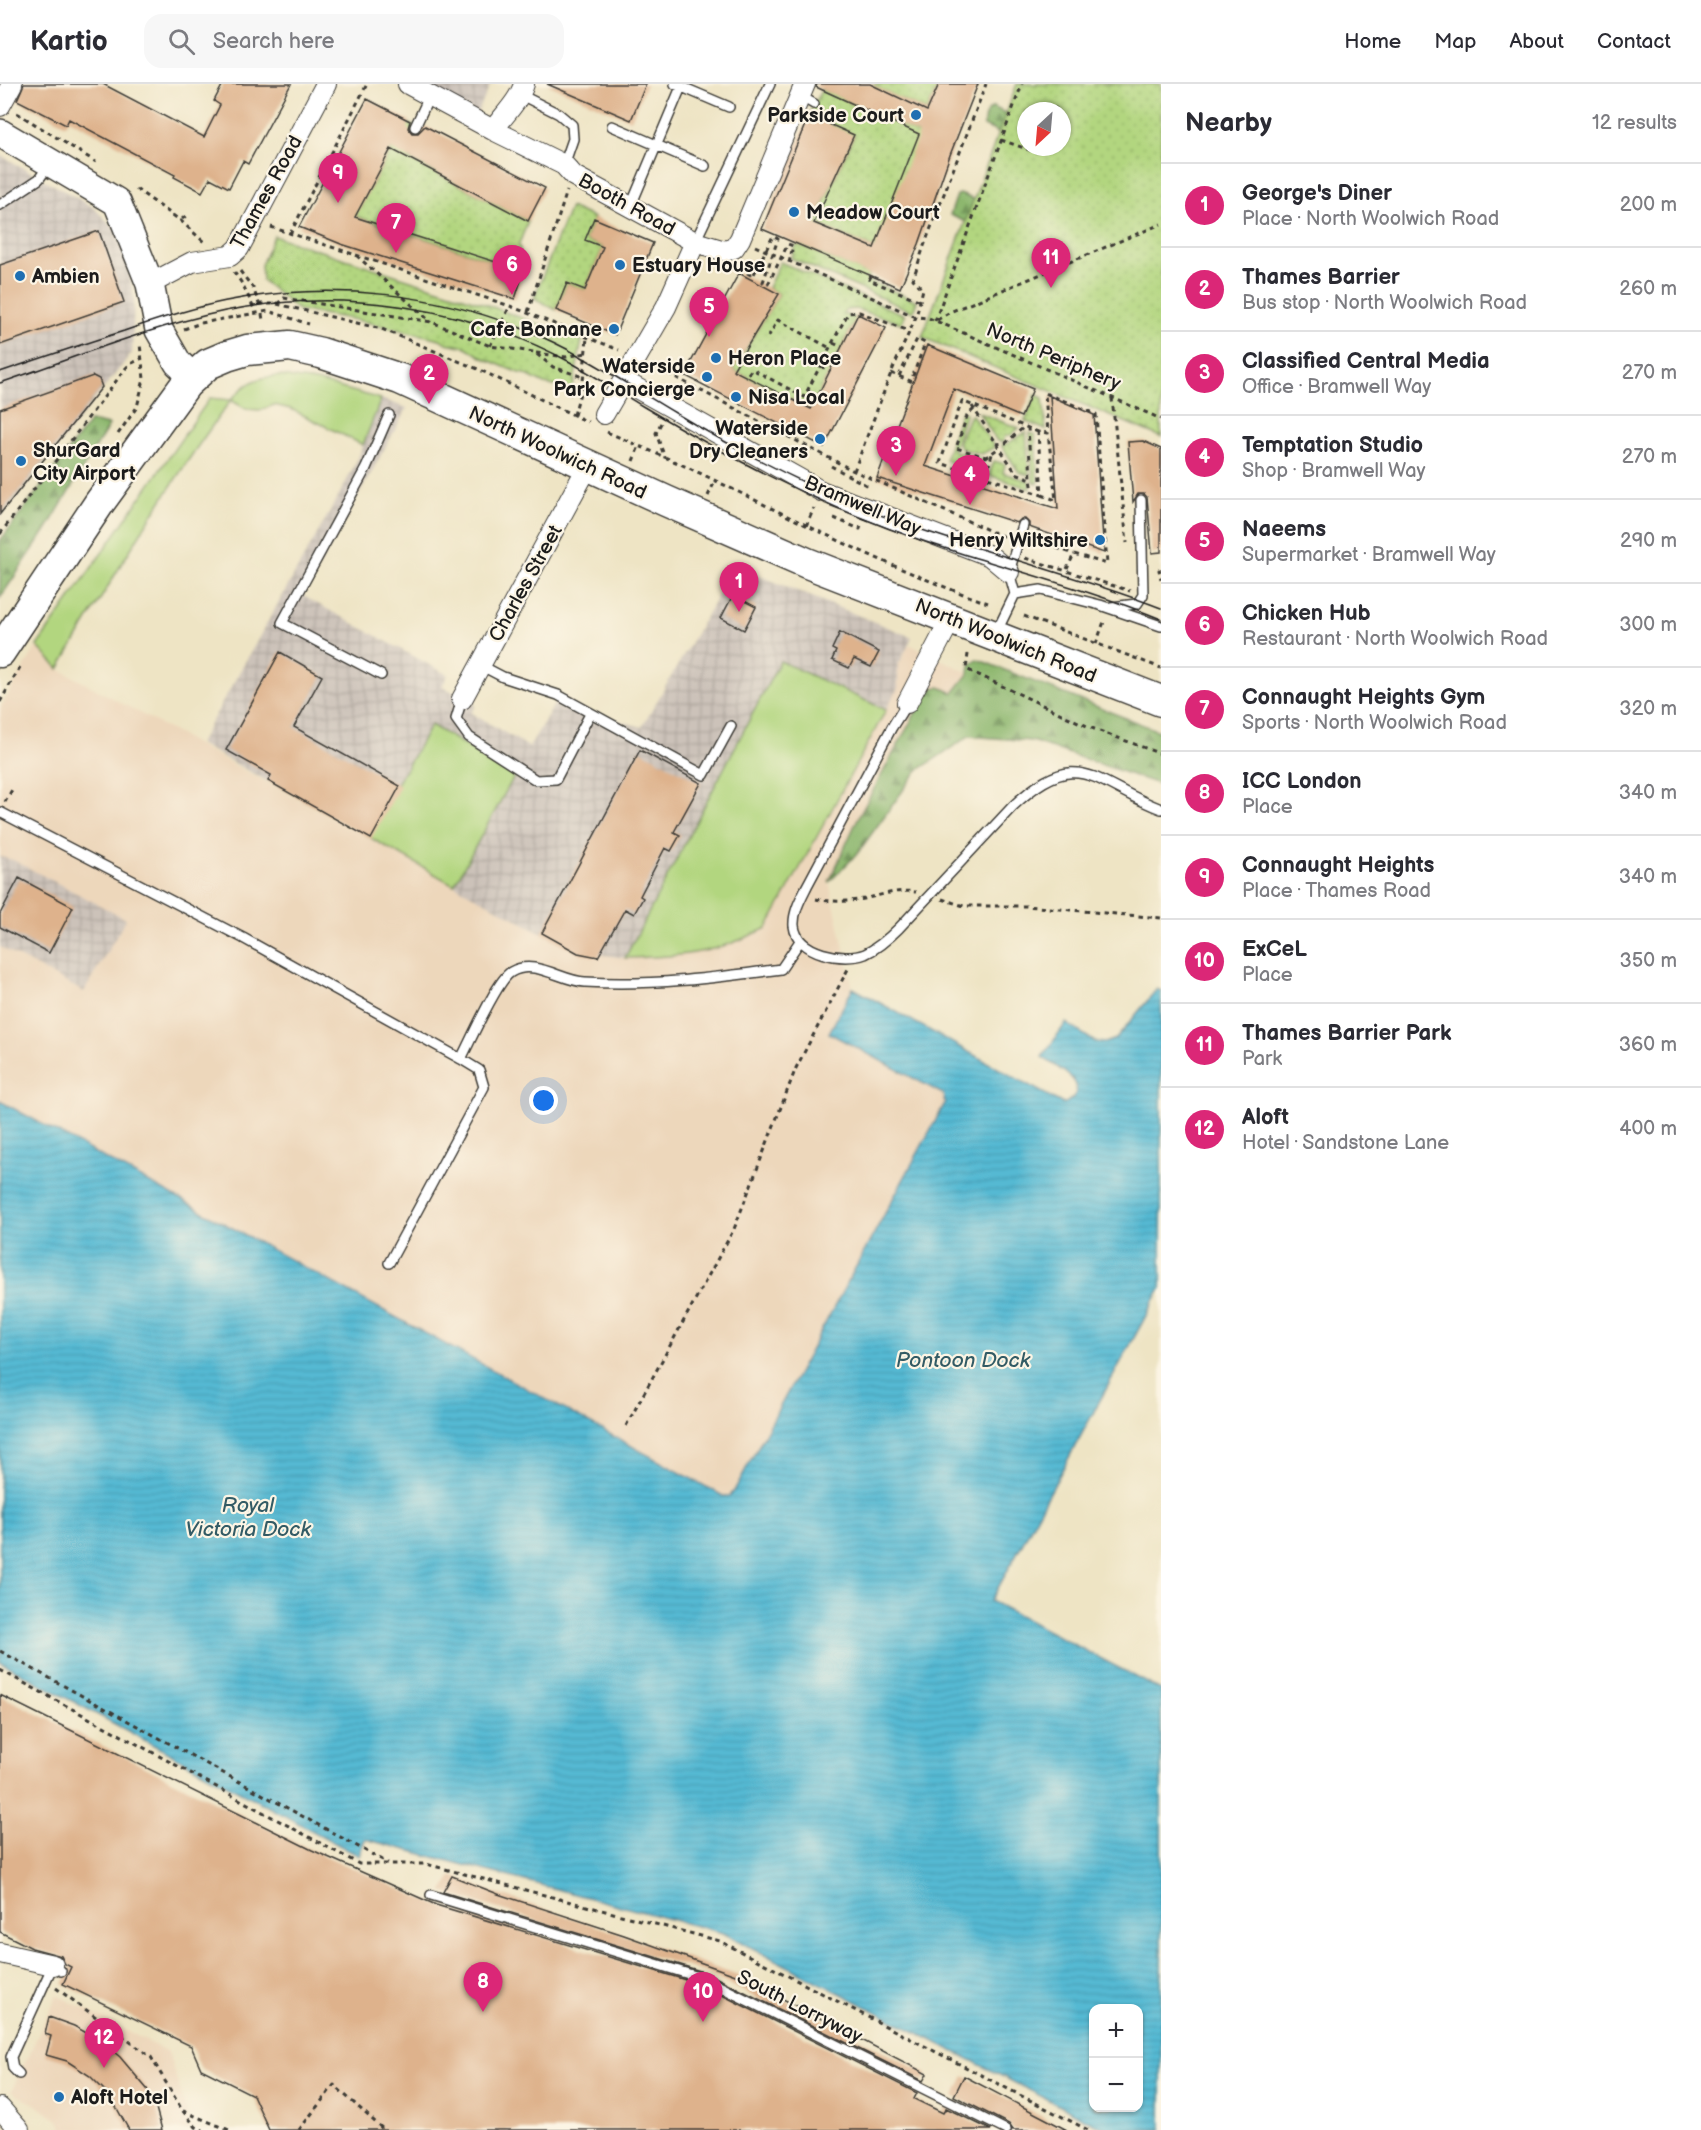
<!DOCTYPE html>
<html lang="en">
<head>
<meta charset="utf-8">
<style>
	:root { --surface:#fff; --page:#f7f7f7; --text:#2b2b33; --muted:#7c7c81; --line:#e1e1e2; --accent:#db2777 }
	body { margin:0; font-family:"Balsamiq Sans",sans-serif; background:var(--page); color:var(--text) }
	.controls { position:absolute; right:18px; bottom:18px; display:grid; overflow:hidden; border-radius:12px; box-shadow:0 2px 4px #0004 }
	.controls button { width:54px; height:54px; display:grid; place-items:center; padding:0; border:0; border-bottom:2px solid var(--line); background:var(--surface); color:var(--text); font:30px sans-serif }
	.compass { position:absolute; left:1017px; top:18px; width:54px; height:54px; border-radius:50%; background:var(--surface); box-shadow:0 2px 4px #0004; rotate:206deg }
	.you { position:absolute; left:544px; top:1017px; width:21px; height:21px; margin:-15px; border:4px solid #fff; border-radius:50%; background:#1a73e8; box-shadow:0 0 0 9px #1a73e833 }
	.badge { display:grid; place-items:center; width:39px; height:39px; border-radius:50%; background:var(--accent); color:#fff; font-size:20px; font-weight:700 }
	.pin { position:absolute; translate:-50% -50px; filter:drop-shadow(0 2px 3px #0008) }
	.pin::after { content:''; position:absolute; top:32px; width:21px; height:18px; background:inherit; clip-path:polygon(0 0,100% 0,50% 100%) }
	.list { margin:0; padding:0; list-style:none }
	h2 { display:flex; justify-content:space-between; align-items:center; height:78px; margin:0; padding:0 24px; font-size:26px }
	h2 small { font-size:20px; font-weight:400; color:var(--muted) }
	.list li { display:grid; grid-template-columns:39px 1fr auto; gap:18px; align-items:center; box-sizing:border-box; height:84px; padding:0 24px; border-top:2px solid var(--line) }
	.list b { display:block; font-size:22px; white-space:nowrap }
	.list p { margin:0; font-size:20px; white-space:nowrap; color:var(--muted) }
	.list em { font-size:20px; font-style:normal; color:var(--muted) }
	.icon { flex:none; width:33px; height:33px; fill:none; stroke:currentColor; stroke-width:2; stroke-linecap:round; stroke-linejoin:round }
	.map { position:relative; flex:none; width:1161px; height:2046px; overflow:hidden }
	header { display:flex; align-items:center; gap:36px; box-sizing:border-box; height:84px; padding:0 30px; background:var(--surface); border-bottom:2px solid var(--line) }
	header strong { font-size:28px }
	nav { display:flex; gap:33px; margin-inline-start:auto; font-size:21px }
	.search { width:420px; height:54px; background:var(--page); display:flex; align-items:center; gap:15px; box-sizing:border-box; padding:0 21px; border-radius:18px; color:var(--muted); font-size:22px }
	main { display:flex }
	aside { flex:1; background:var(--surface) }
	.map>svg:first-child { display:block }
</style>
</head>
<body>
<header>
<strong>Kartio</strong>
<div class="search"><svg class="icon" aria-label="search" viewBox="0 0 24 24"><circle cx="10" cy="10" r="6"/><path d="M15 15l6 6"/></svg>Search here</div>
<nav><a>Home</a><a>Map</a><a>About</a><a>Contact</a></nav>
</header>
<main>
<div class="map">
<svg width="1161" height="2046" viewBox="0 0 1161 2046">
	<defs>
		<pattern id="industrial-grid" width="8" height="8" patternUnits="userSpaceOnUse" patternTransform="scale(1.5)"><rect width="8" height="8" fill="#ccc2b9"/><path d="M0 4h8M4 0v8" fill="none" stroke="#afa69e"/></pattern>
		<pattern id="forest-firs" width="22" height="20" patternUnits="userSpaceOnUse" patternTransform="scale(1.5)"><rect width="22" height="20" fill="#8db76e"/><path d="M5 1l3.5 6h-7zM16 11l3.5 6h-7z" fill="#72945a"/></pattern>
		<pattern id="park-dots" width="8" height="8" patternUnits="userSpaceOnUse" patternTransform="scale(1.5)"><rect width="8" height="8" fill="#b2d67f"/><path d="M2 2h.1M6 6h.1" fill="none" stroke="#98b76d" stroke-width="1.8" stroke-linecap="round"/></pattern>
		<pattern id="water-rules" width="6" height="5" patternUnits="userSpaceOnUse" patternTransform="scale(1.5)"><rect width="6" height="5" fill="#54b9d3"/><path d="M0 2.5h6" fill="none" stroke="#499eb5"/></pattern>
	</defs>
	<rect width="100%" height="100%" fill="#fcf5e5"/>
	<filter id="ink" filterUnits="userSpaceOnUse"><feTurbulence type="fractalNoise" baseFrequency=".0167" numOctaves="2"/><feDisplacementMap in="SourceGraphic" scale="12" xChannelSelector="R" yChannelSelector="G"/><feConvolveMatrix kernelMatrix="1 2 1 2 8 2 1 2 1" color-interpolation-filters="sRGB"/></filter>
	<filter id="wash" filterUnits="userSpaceOnUse"><feTurbulence type="fractalNoise" baseFrequency=".008" numOctaves="4" result="noise"/><feDisplacementMap in="SourceGraphic" scale="24" xChannelSelector="R" yChannelSelector="G"/><feGaussianBlur stdDeviation="1.35" result="paint"/><feColorMatrix in="noise" values="0 0 0 0 0 0 0 0 0 0 0 0 0 0 0 0 0 1.4 0 .05"/><feComposite in="paint" operator="in"/></filter>
	<g filter="url(#wash)">
		<rect width="100%" height="100%" fill="#eee4c4"/>
		<path fill="#edd7bb" d="M909,560l60,29 -111,145 -29,64 24,106 -24,45 114,62 2,8 -215,393h-7l-723,-395v-393l37,-62 22,23 483,264 41,19 42,6 40,-1 233,-269v-22z
			M57,1911l111,57 24,78h-129l-4,-9 -24,-17 -24,-12z"/>
		<path fill="url(#industrial-grid)" d="M421,0h70l-14,30z
			M0,71l93,52 13,13 10,11 12,33 6,35 -2,54 -132,165z
			M381,315l26,9 -104,188 145,79 -6,11 34,19 -5,8 58,34 26,-44 87,24 93,-161 177,71 -14,29v22l-12,22 -106,-48 -155,296 -42,-6 -17,-6 -112,-61 61,-110 -84,-50 -64,111 -168,-92 144,-256 15,-30z
			M0,773l13,3 113,59 -42,73 -84,-45z"/>
		<path fill="#b2d67f" stroke="#67794e" stroke-width="1.5" d="M280,292l36,5 65,18 -18,46 -72,-36 -17,-4 -14,5 -14,-1 -15,-9c-64,86 -118,177 -172,269l-22,-23 173,-248 21,2c16,-18 25,-23 49,-24z
			M780,577l106,49 -119,218c-11,5 -23,11 -35,15 -34,13 -71,14 -107,15z
			M431,641l84,50 -61,110 -87,-49z"/>
		<path fill="url(#forest-firs)" stroke="#546a45" stroke-width="1.5" d="M993,23l14,7 -4,14 -4,5 -15,-7c-1,-8 2,-15 9,-19z
			M960,110l13,5 2,3 -9,20 -16,-7 7,-20z
			M90,337l19,4 -63,105 -46,68v-57z
			M977,575l184,73v53l-129,-44 -63,-5 -52,35 -60,83 -28,28 29,-64 71,-130 11,-1 13,6 16,-20 1,-8z"/>
		<path fill="url(#park-dots)" stroke="#67794e" stroke-width="1.5" fill-rule="evenodd" d="M874,0h65l-12,27 -54,-25z
			M1017,0h144v353l-239,-100zM1026,27h36v36h-36z
			M822,5l130,60 -78,99 -60,-25 40,-87 -45,-21z
			M406,38l17,9 -14,28 119,62 -9,23 5,27 -169,-55z
			M570,123l24,11 -9,22 18,7 -18,43 -18,-7 -11,27 -22,-12z
			M274,152l205,66 103,38 -11,57 -5,-4v-5l-22,-4 -19,-10 -6,-1 -36,-15 -17,-11 -20,-4 -6,-4 -88,-20 -54,-9 -36,-30 -1,-15z
			M797,160l72,30 -2,6 50,21 -4,11 -122,-54z
			M780,178l125,53 -4,8 -45,-14 -11,1 -2,4 13,4 -45,91 -78,-39 46,-76 -11,-6z
			M1036,311l7,3 3,32 -21,-9z
			M961,328l5,1 -13,37 29,10 -4,11 -33,-11z
			M979,329l40,15 -9,8h-5l-2,6 -6,-1z
			M972,331l23,32 -13,7 -20,-5 -4,-6 11,-26z
			M1026,348l3,43 -10,-3 -18,-27 6,-1z
			M1030,349l5,2 3,49 -5,-2z
			M994,377l11,3 -2,9 26,8 1,8 -41,-14z"/>
		<path fill="url(#water-rules)" stroke="#386a78" stroke-width="1.5" fill-rule="evenodd" d="M853,904l210,116c9,-3 18,-13 11,-23 -5,-8 -24,-18 -32,-24l24,-34 29,19 10,1 11,-4 41,-50 4,2v297l-170,313 170,89v440h-54l-384,-197 -358,-94 -6,17 -359,-194v-561l723,395h7l4,-5 211,-388 -2,-9 -114,-61zM1094,1924h44v100h-44z"/>
		<g id="blocks">
			<path fill="#deb28c" d="M24,0h79l101,53 16,-32 -6,-4 9,-17h68l-43,80 -5,-3 -14,27 -19,-10 -8,14 -28,-15 1,-2 -106,-56 -3,6 -49,-25z
				M547,0h99l-15,36z
				M817,0h53l57,27 12,-27h39l-28,71 -31,89 -19,44 -138,-59 47,-114 45,20 -40,88 60,25 45,-114 -103,-47z
				M367,15l43,22 -2,7 4,5h6l7,-7 120,62 -17,33 -137,-72 -36,68 169,54 -9,28 -174,-55 -42,-17z
				M594,134l59,25 -38,92 -59,-25 11,-27 18,7 18,-43 -18,-7z
				M99,147l25,71 -124,43v-80z
				M739,189l40,21 -46,76 78,39 47,-95 28,14 -62,119 -140,-72z
				M927,261l106,44 -12,28 -67,-28 -29,77 133,43 -8,-113 44,19 10,138 -75,-26v-4l-4,-4h-4l-4,4 -140,-45z
				M93,292l6,3 3,8 -102,127v-105z
				M1143,357l18,8v103l-9,1 -5,-56 -3,-3h-6l-5,8 -5,-60z
				M733,511l23,12 -12,23 -23,-12z
				M840,548l39,20 -8,15 -17,-8 -5,9 -17,-8 4,-9 -4,-2z
				M280,568l42,24 -28,51 106,59 -29,53 -103,-58 3,-6 -45,-25z
				M640,666l61,33 -27,49 6,3 -9,16 -6,-3 -25,48 3,2 -9,16 -9,-5 -27,48 -20,-4 -36,-20z
				M19,794l54,29 -24,46 -49,-26v-13z
				M0,1611l312,155 124,55 266,80 215,108 -3,6 29,14 3,-5 45,22h-722l-16,-35 -52,-26 -10,-23 -128,-62 8,-17 -6,-3 -4,-8 -29,-8 -32,-16z
				M452,1792l46,18 126,41 117,42 186,97 -4,7 -216,-108 -264,-81z
				M49,1933l25,9 27,15 19,16 27,32 9,19 6,22h-33l-19,-34 -20,-20 -23,-15 -21,-6 5,-19 -6,-2z
				M964,1992l103,54h-54l-4,-6 -55,-28z"/>
		</g>
	</g>
	<g filter="url(#ink)">
		<use href="#blocks" fill-opacity="0" stroke="#3c3a35" stroke-width="1.5"/>
		<g fill="none" stroke-linecap="round" stroke-linejoin="round">
			<g stroke="#3c3a35" stroke-width="12">
				<path id="lane" d="M675,0l54,23
					M521,11l38,19 13,11 1,14 -9,26
					M800,12l14,8
					M612,42l93,40
					M415,43l15,-32
					M0,121l39,-26 10,-14
					M630,124l51,-121
					M695,158l75,-158
					M1015,510l26,-4 59,15 61,21
					M1111,523l26,-3 6,-9 -2,-95
					M996,549l19,-39 -6,-22 14,-47
					M480,581l23,12 55,18 146,80 27,-49
					M381,591l-99,-52 84,-155 23,-53
					M462,615l-6,20 13,18 67,43 20,-1 34,-65
					M907,619l-15,24 -85,159c-6,12 -14,26 -13,40 3,28 50,36 71,28 13,-6 24,-16 34,-26l114,-122c66,-63 81,-22 148,3
					M0,728l243,126 218,121c9,-17 36,-79 50,-87 24,-14 50,9 74,10 66,4 131,-4 196,-13l19,-28
					M389,1179l95,-176 -5,-17 -18,-11
					M431,1811l274,84 301,151
					M19,1990l-6,-6 -2,-11 42,-92 8,6"/>
			</g>
			<g stroke="#3c3a35" stroke-width="22">
				<path id="street" d="M408,0l85,46 71,35 10,11 121,66 30,9 9,-3 6,-9 65,-155
					M0,22l12,-22
					M493,46c11,-15 26,-29 31,-46
					M150,200l42,-22 38,-6 9,-8 87,-164
					M624,297l197,110 169,65 19,16
					M604,330l62,-107 29,-65
					M462,615l126,-233
					M907,619l44,-84
					M0,1869l53,12
					M0,2024l19,22"/>
			</g>
			<g stroke="#3c3a35" stroke-width="30">
				<path id="secondary" d="M0,49l117,69 33,82 9,46 19,33 15,14"/>
			</g>
			<g stroke="#3c3a35" stroke-width="33">
				<path id="primary" d="M0,568l100,-150 86,-118 22,-20 19,-8 20,-6 43,-4 31,7 79,26 266,122 141,62 354,138"/>
			</g>
			<path stroke="#3c3a35" stroke-width="3" stroke-dasharray="4.5 4.5" stroke-linecap="butt" d="M1054,27l2,-5
				M17,29l79,49
				M1001,56l35,12 3,-5
				M136,105l45,32 23,21
				M182,135l4,-3
				M271,143l85,28 75,67
				M290,150l77,-150
				M755,162l161,71 13,1 232,101
				M356,171l154,51 109,44
				M739,185l14,7 20,-40 5,3 -15,43 5,2 20,-40 5,2 -4,17
				M240,187l13,17 8,21
				M234,188l9,13 12,26
				M871,192l-2,4 52,21
				M259,220h18l105,25 98,41 108,52
				M277,220l7,-6 148,24 58,24 44,6 19,15 30,10
				M528,228l39,-121
				M262,230l1,6
				M937,236l13,-8 211,-88
				M935,237l87,-237
				M184,245l17,-6 67,-12 41,13
				M768,253l10,-17 52,28
				M833,259l9,4
				M490,262l20,-40
				M536,269l30,4 20,-4
				M652,281l202,106 150,66 2,3
				M821,282l9,5
				M891,289l22,9
				M748,290l4,-5 52,28 44,-84 11,-1 50,19
				M899,292l18,-37 8,4 -14,38
				M808,307l10,5
				M1112,314l15,145
				M972,322l44,67 15,6 2,13
				M974,325l-7,7 -11,32 30,9
				M574,331l9,-33 4,-45
				M661,339l-5,10 9,25
				M1028,343l3,52
				M607,348c34,15 68,29 101,45 92,45 183,92 280,126
				M1038,348l-76,-31 -22,62 102,32 -4,-63 10,1 -3,-40 51,21 11,150 -33,-10 -7,15
				M118,350l19,-27 7,-28 -4,-35
				M996,360l10,-1 18,-16
				M633,377l6,-15
				M831,382l35,19 -2,3
				M854,387l37,-98 25,-56 7,-28 -10,-10 11,-33 62,-162
				M980,391l6,-18 13,-9
				M986,392l6,-22
				M1042,411l14,5 -8,-67
				M708,412l7,-15
				M834,434l26,11 1,-4
				M806,442l8,-18
				M0,450l126,-166 4,-4 11,-5
				M1031,455l43,15
				M1025,474l105,33
				M1161,487l-2,-1 2,9
				M1024,532l137,52
				M1096,560l9,-25
				M968,570l-2,15 123,58 72,27
				M0,618l20,-35
				M5,718l8,-14
				M816,815c15,3 32,3 48,0 17,-4 34,-10 52,-7
				M942,815l22,7h62l135,12
				M626,1342l108,-197 62,-161 52,-99
				M0,1567l388,212
				M0,1586l359,194h67l294,77 368,189
				M56,1904l95,69 31,53 14,17 7,3
				M183,2027l46,19
				M299,2046l35,-45 50,45"/>
			<use href="#lane" stroke="#fff" stroke-width="9"/>
			<use href="#street" stroke="#fff" stroke-width="20"/>
			<use href="#secondary" stroke="#fff" stroke-width="27"/>
			<use href="#primary" stroke="#fff" stroke-width="30"/>
			<path stroke="#1c1c1c" stroke-width="1.5" d="M0,288c41,-14 83,-28 124,-41 34,-12 67,-23 102,-30 106,-21 218,-8 316,36 47,21 91,51 135,77 45,27 90,51 137,73 112,53 233,77 347,121
				M0,299c74,-25 149,-56 225,-72 116,-24 241,-5 345,51 25,14 49,30 74,45 54,32 108,62 165,88 49,23 99,42 151,58 67,21 135,39 201,66"/>
		</g>
	</g>
	<g fill="#1f6fb2" stroke="#fcf5e5" stroke-width="2">
		<circle cx="916" cy="31" r="6"/>
		<circle cx="794" cy="128" r="6"/>
		<circle cx="620" cy="181" r="6"/>
		<circle cx="20" cy="192" r="6"/>
		<circle cx="614" cy="245" r="6"/>
		<circle cx="716" cy="274" r="6"/>
		<circle cx="707" cy="293" r="6"/>
		<circle cx="736" cy="313" r="6"/>
		<circle cx="820" cy="355" r="6"/>
		<circle cx="21" cy="377" r="6"/>
		<circle cx="1100" cy="456" r="6"/>
		<circle cx="59" cy="2013" r="6"/>
	</g>
	<g text-anchor="middle" stroke-width="4.5" stroke-linejoin="round" paint-order="stroke">
		<g font-size="20" font-weight="bold" fill="#1c1c1c" stroke="#fcf5e5" text-anchor="start">
			<text x="904" y="38" text-anchor="end">Parkside Court</text>
			<text x="806" y="135">Meadow Court</text>
			<text x="632" y="188">Estuary House</text>
			<text x="32" y="199">Ambien</text>
			<text x="602" y="252" text-anchor="end">Cafe Bonnane</text>
			<text x="728" y="281">Heron Place</text>
			<text x="695" y="289" text-anchor="end">Waterside<tspan x="695" dy="23">Park Concierge</tspan></text>
			<text x="748" y="320">Nisa Local</text>
			<text x="808" y="351" text-anchor="end">Waterside<tspan x="808" dy="23">Dry Cleaners</tspan></text>
			<text x="33" y="373">ShurGard<tspan x="33" dy="23">City Airport</tspan></text>
			<text x="1088" y="463" text-anchor="end">Henry Wiltshire</text>
			<text x="71" y="2020">Aloft Hotel</text>
		</g>
		<g font-size="20" fill="#1c1c1c" stroke="#fcf5e5">
			<text transform="translate(266 108) rotate(-61)" y="7">Thames Road</text>
			<text transform="translate(627 120) rotate(29)" y="7">Booth Road</text>
			<text transform="translate(1054 272) rotate(23)" y="7">North Periphery</text>
			<text transform="translate(558 368) rotate(25)" y="7">North Woolwich Road</text>
			<text transform="translate(863 421) rotate(23)" y="7">Bramwell Way</text>
			<text transform="translate(525 499) rotate(-61)" y="7">Charles Street</text>
			<text transform="translate(1006 556) rotate(22)" y="7">North Woolwich Road</text>
			<text transform="translate(800 1922) rotate(27)" y="7">South Lorryway</text>
		</g>
		<g font-size="21" font-style="italic" fill="#325b65" stroke="#fcf5e5">
			<text x="963" y="1283">Pontoon Dock</text>
			<text x="248" y="1428">Royal<tspan x="248" dy="24">Victoria Dock</tspan></text>
		</g>
	</g>
</svg>
<div class="controls">
<button>+</button>
<button>−</button>
</div>
<svg class="compass" viewBox="-18 -18 36 36"><path d="M0-13l5 13h-10z" fill="#e53935"/><path d="M0 13l5-13h-10z" fill="#7c7c81"/></svg>
<div class="you"></div>
<div class="pin badge" style="left:739px;top:528px">1</div>
<div class="pin badge" style="left:429px;top:320px">2</div>
<div class="pin badge" style="left:896px;top:392px">3</div>
<div class="pin badge" style="left:970px;top:421px">4</div>
<div class="pin badge" style="left:709px;top:253px">5</div>
<div class="pin badge" style="left:512px;top:211px">6</div>
<div class="pin badge" style="left:396px;top:169px">7</div>
<div class="pin badge" style="left:483px;top:1928px">8</div>
<div class="pin badge" style="left:338px;top:119px">9</div>
<div class="pin badge" style="left:703px;top:1938px">10</div>
<div class="pin badge" style="left:1051px;top:204px">11</div>
<div class="pin badge" style="left:104px;top:1984px">12</div>
</div>
<aside>
<h2>Nearby<small>12 results</small></h2>
<ul class="list">
<li><span class="badge">1</span><div><b>George's Diner</b><p>Place · North Woolwich Road</p></div><em>200 m</em></li>
<li><span class="badge">2</span><div><b>Thames Barrier</b><p>Bus stop · North Woolwich Road</p></div><em>260 m</em></li>
<li><span class="badge">3</span><div><b>Classified Central Media</b><p>Office · Bramwell Way</p></div><em>270 m</em></li>
<li><span class="badge">4</span><div><b>Temptation Studio</b><p>Shop · Bramwell Way</p></div><em>270 m</em></li>
<li><span class="badge">5</span><div><b>Naeems</b><p>Supermarket · Bramwell Way</p></div><em>290 m</em></li>
<li><span class="badge">6</span><div><b>Chicken Hub</b><p>Restaurant · North Woolwich Road</p></div><em>300 m</em></li>
<li><span class="badge">7</span><div><b>Connaught Heights Gym</b><p>Sports · North Woolwich Road</p></div><em>320 m</em></li>
<li><span class="badge">8</span><div><b>ICC London</b><p>Place</p></div><em>340 m</em></li>
<li><span class="badge">9</span><div><b>Connaught Heights</b><p>Place · Thames Road</p></div><em>340 m</em></li>
<li><span class="badge">10</span><div><b>ExCeL</b><p>Place</p></div><em>350 m</em></li>
<li><span class="badge">11</span><div><b>Thames Barrier Park</b><p>Park</p></div><em>360 m</em></li>
<li><span class="badge">12</span><div><b>Aloft</b><p>Hotel · Sandstone Lane</p></div><em>400 m</em></li>
</ul>
</aside>
</main>
</body>
</html>
